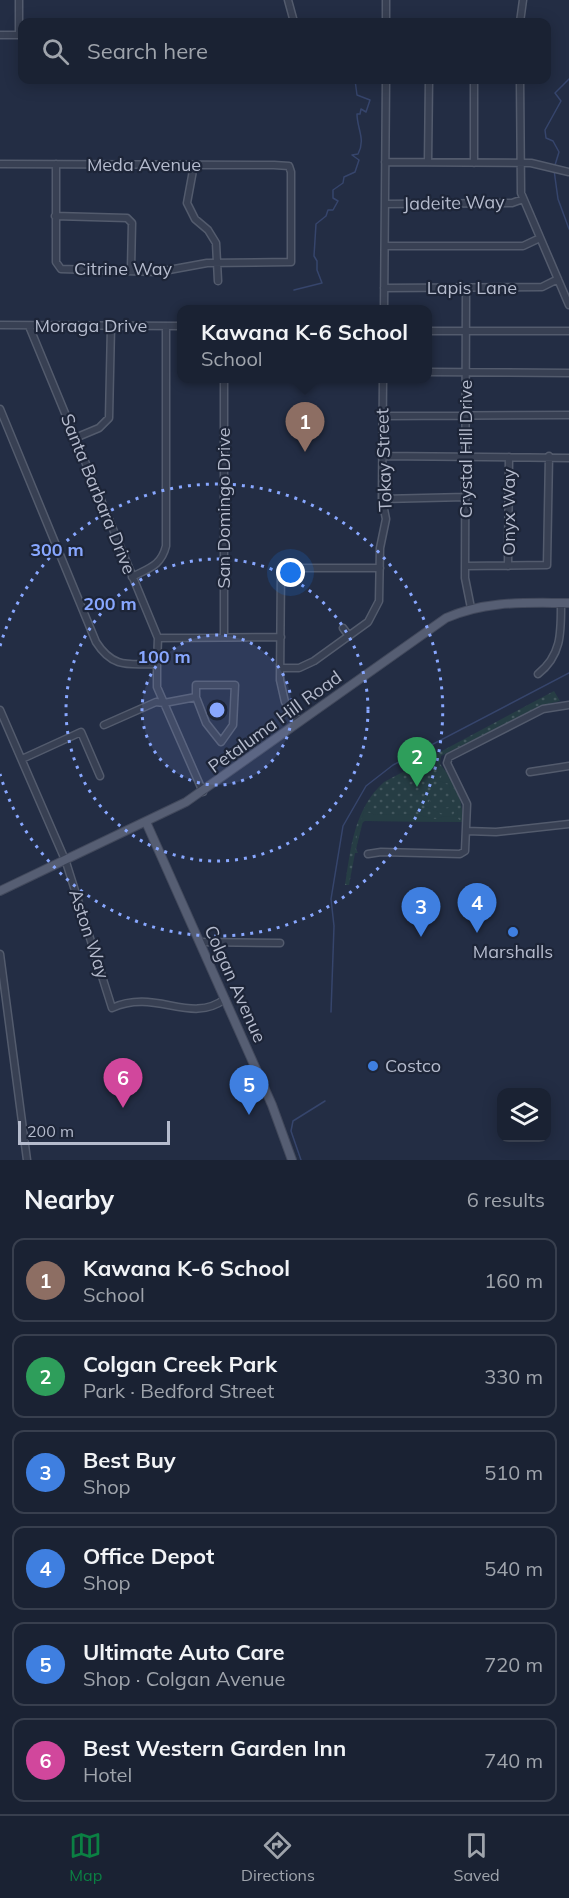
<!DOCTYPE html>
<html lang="en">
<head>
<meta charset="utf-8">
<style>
	:root { --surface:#1a2233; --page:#232a3b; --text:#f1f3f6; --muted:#9fa4ac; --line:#383f4e; --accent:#0b8043 }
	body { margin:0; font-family:Mulish,sans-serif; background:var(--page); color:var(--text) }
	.controls { position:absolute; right:18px; bottom:18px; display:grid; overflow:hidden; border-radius:12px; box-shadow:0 3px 15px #0003 }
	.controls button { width:54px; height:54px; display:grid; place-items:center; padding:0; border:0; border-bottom:2px solid var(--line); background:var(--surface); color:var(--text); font:30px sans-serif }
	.scale { position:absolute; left:18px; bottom:15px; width:152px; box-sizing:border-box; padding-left:6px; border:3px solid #b5bbcd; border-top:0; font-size:16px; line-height:21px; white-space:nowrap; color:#b5bbcd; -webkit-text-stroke:4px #1d2538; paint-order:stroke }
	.you { position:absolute; left:291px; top:573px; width:21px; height:21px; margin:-15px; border:4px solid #fff; border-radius:50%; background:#1a73e8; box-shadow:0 0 0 9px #1a73e833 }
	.badge { display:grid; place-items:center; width:39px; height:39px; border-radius:50%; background:var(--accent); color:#fff; font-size:20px; font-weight:700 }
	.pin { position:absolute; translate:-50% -50px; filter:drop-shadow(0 2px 3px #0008) }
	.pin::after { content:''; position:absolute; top:32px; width:21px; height:18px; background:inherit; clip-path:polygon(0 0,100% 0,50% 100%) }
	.popup { position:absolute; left:177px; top:305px; width:255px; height:78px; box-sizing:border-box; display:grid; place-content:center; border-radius:12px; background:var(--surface); filter:drop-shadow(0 2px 4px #0005); font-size:20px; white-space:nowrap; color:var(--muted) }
	.popup b { font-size:22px; color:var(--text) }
	.popup::after { content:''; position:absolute; left:50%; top:100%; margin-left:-12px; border:12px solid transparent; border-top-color:var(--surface) }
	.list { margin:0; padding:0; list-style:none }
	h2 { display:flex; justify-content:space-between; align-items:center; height:78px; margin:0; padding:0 24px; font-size:26px }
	h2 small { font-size:20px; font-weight:400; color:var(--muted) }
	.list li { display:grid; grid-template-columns:39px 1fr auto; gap:18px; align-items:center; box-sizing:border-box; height:84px; margin:0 12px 12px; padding:0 12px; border:2px solid var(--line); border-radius:12px }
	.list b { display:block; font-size:22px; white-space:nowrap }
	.list p { margin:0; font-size:20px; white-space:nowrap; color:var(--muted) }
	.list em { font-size:20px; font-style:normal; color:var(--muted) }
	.icon { flex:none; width:33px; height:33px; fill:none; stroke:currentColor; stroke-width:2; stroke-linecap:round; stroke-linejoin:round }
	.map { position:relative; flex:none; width:569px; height:1160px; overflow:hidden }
	.search { position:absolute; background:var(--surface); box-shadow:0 3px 15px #0003; left:18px; right:18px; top:18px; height:66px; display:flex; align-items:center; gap:15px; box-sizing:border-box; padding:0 21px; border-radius:12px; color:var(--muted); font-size:22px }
	.sheet { height:654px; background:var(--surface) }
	nav { display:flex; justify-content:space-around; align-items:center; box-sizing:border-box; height:84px; border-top:2px solid var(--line); background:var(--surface); font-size:16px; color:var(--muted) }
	nav a { display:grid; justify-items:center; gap:3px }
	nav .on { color:var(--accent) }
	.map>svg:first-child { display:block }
</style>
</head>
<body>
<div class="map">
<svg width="569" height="1160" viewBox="0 0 569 1160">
	<defs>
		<pattern id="grass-dots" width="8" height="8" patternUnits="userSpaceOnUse" patternTransform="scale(1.5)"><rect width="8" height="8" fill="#263d44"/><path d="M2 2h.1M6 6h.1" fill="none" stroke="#43575e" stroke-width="1.8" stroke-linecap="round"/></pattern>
	</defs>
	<rect width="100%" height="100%" fill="#232d44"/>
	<path fill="url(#grass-dots)" d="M554,691l6,10 -20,5 -99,50 -1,8c15,18 23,35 23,58l-100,-1 -7,28 2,4h-3l-6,32h-4c6,-38 9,-76 39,-103z"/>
	<path fill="#263d44" d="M442,775h5l9,18 -5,7 7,11 -1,5 -4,-1 2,-4 -5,-4 -7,1v6l-17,-7 6,-11 -3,9 8,4 14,-14 -2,-11 -10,-3z
		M364,811l12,4 39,-1 20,5 10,-3 12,1 4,5 -96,-1 -3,2 -6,26 1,-16z"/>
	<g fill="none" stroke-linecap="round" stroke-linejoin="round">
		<path stroke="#36456c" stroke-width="1.5" d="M555,165l4,-13 -6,-11 -7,-3 -1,-8 16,-29 -6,-8 14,-14
			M554,170l4,29 11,30
			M294,290l28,-7 -5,-13v-9l-3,-5 2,-32 10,-8 2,-6h5l5,-9 -5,-3v-8l10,-7 1,-6 11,-5 4,-12 -7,-5 6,-1c8,-15 -1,-25 -1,-40h3l1,-5 5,3 4,-12 -13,-5 -2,-15
			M331,1012l3,-86 -3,-27 12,-73 23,-40 27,-21 176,-92
			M301,1160l-10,-29 2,-10 32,-20"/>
		<g stroke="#535b6d" stroke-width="9">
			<path id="minor" d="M288,0l6,22
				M386,0v22
				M520,22l3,-22
				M0,35h20
				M19,35v-35
				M520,80l1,113 48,112
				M385,162l146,1 38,9
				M428,162l1,-82
				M474,163v-83
				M0,164c91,0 183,1 274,1l15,1 2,6v90l-84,1 -49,9 -97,-3 -5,-7v-98
				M194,165l-7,38 8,16 13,11 8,13 2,38
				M385,204l127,-1 11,-4
				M55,216l72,2 5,5 -1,46
				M385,246h138l17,-8
				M384,288l158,-1 16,-8
				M466,288l-1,290 6,30
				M384,310l2,-230
				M0,325l182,1
				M29,326l129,312 -1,26
				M428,331h141
				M428,372l141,1
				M224,378v259
				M0,409l96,233c17,27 33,22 61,22v23l46,105
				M382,416l187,-1
				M75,438l24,-10 10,-10 2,-92
				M382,456l187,2
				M382,499l84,-2
				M465,566l82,-1 2,-109
				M508,566l1,-109
				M132,577c17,-9 29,-11 34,-31v-220
				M343,628l6,8
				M158,638l123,-1
				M281,668h18l15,-7 54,-39 11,-21 1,-53 6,-29 -4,-20 1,-121
				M538,674c24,-19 23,-42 23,-71
				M0,710l66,152 46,146c44,-20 78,17 113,-9
				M299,722l-14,-20 -5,-22 1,-112h99
				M104,725l52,-23 8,1 32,-6 10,26 15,19 12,-17 2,-40h-39v12
				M22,759l59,-27 19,44
				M530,772l39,-6
				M467,831l29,1 73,-8
				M368,854l13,-2 79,2 5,-3 2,-47 -20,-41 2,-6 94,-48 26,-4
				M200,942l80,1
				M0,954l27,206"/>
		</g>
		<g stroke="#42495c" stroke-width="10">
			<path id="major" d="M146,822l126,283 20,55
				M0,891l186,-89 260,-184c41,-18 80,-15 123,-15"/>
		</g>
		<use href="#minor" stroke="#384053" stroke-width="6"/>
		<use href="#major" stroke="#565e73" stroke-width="8"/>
	</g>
	<circle cx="217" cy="710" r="75" fill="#88a7ff" fill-opacity=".12"/>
	<g fill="none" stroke="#88a7ff" stroke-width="3" stroke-dasharray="3 6">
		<circle cx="217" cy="710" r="75"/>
		<circle cx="217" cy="710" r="151"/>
		<path d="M0 646A226 226 0 1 1 0 774"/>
	</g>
	<g fill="#3f7fe0" stroke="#1d2538" stroke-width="2">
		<circle cx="513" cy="932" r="6"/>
		<circle cx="373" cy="1066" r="6"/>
	</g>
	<g text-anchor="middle" stroke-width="4.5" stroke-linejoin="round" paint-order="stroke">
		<g font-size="18" fill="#b5bbcd" stroke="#1d2538">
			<text x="144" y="171">Meda Avenue</text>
			<text transform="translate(454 203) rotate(-1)" y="6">Jadeite Way</text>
			<text x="123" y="275">Citrine Way</text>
			<text x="472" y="294">Lapis Lane</text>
			<text x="91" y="332">Moraga Drive</text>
			<text transform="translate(466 449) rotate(-90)" y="6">Crystal Hill Drive</text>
			<text transform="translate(384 460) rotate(-92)" y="6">Tokay Street</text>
			<text transform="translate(98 494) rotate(68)" y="6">Santa Barbara Drive</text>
			<text transform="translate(224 508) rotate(-90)" y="6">San Domingo Drive</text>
			<text transform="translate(509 512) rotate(-90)" y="6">Onyx Way</text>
			<text transform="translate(275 722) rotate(-36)" y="6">Petaluma Hill Road</text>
			<text transform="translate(89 934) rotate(72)" y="6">Aston Way</text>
			<text transform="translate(235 984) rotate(66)" y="6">Colgan Avenue</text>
		</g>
		<g font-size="18" fill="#b5bbcd" stroke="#1d2538">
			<text x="513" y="958">Marshalls</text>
			<text x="385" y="1072" text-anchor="start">Costco</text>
		</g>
	</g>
	<circle cx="217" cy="710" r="9" fill="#88a7ff" stroke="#1d2538" stroke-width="3"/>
	<g font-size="18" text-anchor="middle" font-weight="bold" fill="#88a7ff" stroke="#1d2538" stroke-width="4.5" stroke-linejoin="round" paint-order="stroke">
		<text x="57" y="556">300 m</text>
		<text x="110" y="610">200 m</text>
		<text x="164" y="663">100 m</text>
	</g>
</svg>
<div class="controls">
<button><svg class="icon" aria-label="layers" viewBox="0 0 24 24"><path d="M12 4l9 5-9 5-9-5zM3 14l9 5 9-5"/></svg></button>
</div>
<div class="scale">200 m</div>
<div class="you"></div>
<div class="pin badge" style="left:305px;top:452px;background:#8d6e63">1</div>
<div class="popup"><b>Kawana K-6 School</b>School</div>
<div class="pin badge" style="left:417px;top:787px;background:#2e9e5b">2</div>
<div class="pin badge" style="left:421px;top:937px;background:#3f7fe0">3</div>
<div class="pin badge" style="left:477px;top:933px;background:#3f7fe0">4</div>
<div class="pin badge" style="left:249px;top:1115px;background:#3f7fe0">5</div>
<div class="pin badge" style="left:123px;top:1108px;background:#d1479c">6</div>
<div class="search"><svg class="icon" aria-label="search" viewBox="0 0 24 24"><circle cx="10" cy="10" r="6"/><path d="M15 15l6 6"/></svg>Search here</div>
</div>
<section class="sheet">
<h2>Nearby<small>6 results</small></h2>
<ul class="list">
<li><span class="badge" style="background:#8d6e63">1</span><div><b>Kawana K-6 School</b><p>School</p></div><em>160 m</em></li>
<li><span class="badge" style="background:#2e9e5b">2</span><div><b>Colgan Creek Park</b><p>Park · Bedford Street</p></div><em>330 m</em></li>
<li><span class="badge" style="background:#3f7fe0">3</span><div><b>Best Buy</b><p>Shop</p></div><em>510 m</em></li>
<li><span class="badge" style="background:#3f7fe0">4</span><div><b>Office Depot</b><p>Shop</p></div><em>540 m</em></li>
<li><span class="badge" style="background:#3f7fe0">5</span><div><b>Ultimate Auto Care</b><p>Shop · Colgan Avenue</p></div><em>720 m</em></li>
<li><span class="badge" style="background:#d1479c">6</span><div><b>Best Western Garden Inn</b><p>Hotel</p></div><em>740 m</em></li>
</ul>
</section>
<nav>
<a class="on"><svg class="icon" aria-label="map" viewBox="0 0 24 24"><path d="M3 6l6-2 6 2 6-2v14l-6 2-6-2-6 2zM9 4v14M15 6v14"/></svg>Map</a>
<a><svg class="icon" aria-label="directions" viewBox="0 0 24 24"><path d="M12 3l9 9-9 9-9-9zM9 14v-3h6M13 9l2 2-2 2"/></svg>Directions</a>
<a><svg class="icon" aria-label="saved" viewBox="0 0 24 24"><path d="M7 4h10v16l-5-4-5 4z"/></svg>Saved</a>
</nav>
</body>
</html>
